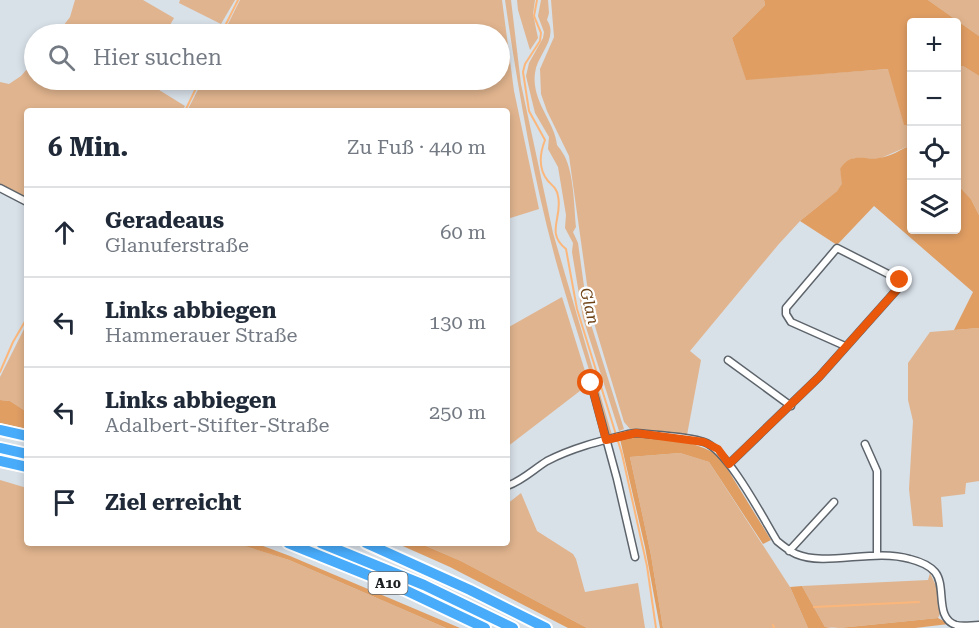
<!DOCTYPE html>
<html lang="de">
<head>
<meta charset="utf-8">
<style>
	:root { --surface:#fff; --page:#f6f6f7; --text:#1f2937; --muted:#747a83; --line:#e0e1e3 }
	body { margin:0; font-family:"Roboto Serif",serif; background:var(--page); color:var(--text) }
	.controls { position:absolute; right:18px; top:18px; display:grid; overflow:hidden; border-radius:6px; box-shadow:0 3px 9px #0003 }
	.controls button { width:54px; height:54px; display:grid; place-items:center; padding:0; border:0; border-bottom:2px solid var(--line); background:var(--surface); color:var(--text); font:30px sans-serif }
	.stop { position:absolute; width:18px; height:18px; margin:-14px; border:4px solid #ea580c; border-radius:50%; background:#fff }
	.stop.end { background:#ea580c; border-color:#fff; box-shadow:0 2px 6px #0008 }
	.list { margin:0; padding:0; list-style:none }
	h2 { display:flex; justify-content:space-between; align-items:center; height:78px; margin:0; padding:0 24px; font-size:26px }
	h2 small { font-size:20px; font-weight:400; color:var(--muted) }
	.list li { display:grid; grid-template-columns:39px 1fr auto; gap:18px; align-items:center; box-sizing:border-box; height:90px; padding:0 24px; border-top:2px solid var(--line) }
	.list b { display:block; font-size:22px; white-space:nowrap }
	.list p { margin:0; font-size:20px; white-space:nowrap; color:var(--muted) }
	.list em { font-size:20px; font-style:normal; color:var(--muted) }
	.icon { flex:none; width:33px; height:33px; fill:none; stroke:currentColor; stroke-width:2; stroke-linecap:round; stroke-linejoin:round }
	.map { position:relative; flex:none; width:979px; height:628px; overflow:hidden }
	.search { position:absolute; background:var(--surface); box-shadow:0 3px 9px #0003; left:24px; top:24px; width:486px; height:66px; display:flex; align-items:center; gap:15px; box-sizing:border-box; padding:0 21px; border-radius:33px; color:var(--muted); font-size:22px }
	.panel { position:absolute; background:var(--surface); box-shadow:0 3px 9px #0003; left:24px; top:108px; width:486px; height:438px; border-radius:6px }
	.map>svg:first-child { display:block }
</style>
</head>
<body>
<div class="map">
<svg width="979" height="628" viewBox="0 0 979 628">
	<rect width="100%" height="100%" fill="#d8e0e8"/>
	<path fill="#e0b48e" d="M75,0h68l31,18 -9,16h-108l13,-17z
		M180,0h55l-14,24 -42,-21z
		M240,0h262l12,91 25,118 -32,10v-108h-320l16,-31h297v-46h-277z
		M505,0h6l10,84 32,149 59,202 -5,2c-13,-59 -34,-114 -50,-172 -24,-87 -39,-176 -52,-265z
		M517,0h18l-2,14 5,24 -8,12 -12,-40z
		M541,0h7l1,13 -2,7c12,18 -10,35 -12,53 -4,28 20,49 22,72 1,2 4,4 5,7 12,16 12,55 14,75l-3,5 5,11 10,72 36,114 -5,2 -36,-113 -11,-66 1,-9 -8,-15 1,-13 -8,-48 -10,-18 1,-12 -14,-24 -9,-37 3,-13 14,-25 1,-6 -6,-16z
		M551,0h213l1,5 -33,33 14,41 143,-10 15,55 7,1v20l-30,13h-27l-14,11 3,15 -6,7 -37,30 -22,24 -88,106 11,9 -14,75 -57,-6 -6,-7 -33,-109 -22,-157 -22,-45 -6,-17 -1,-25 14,-32z
		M928,0h51v36z
		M34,61v19h109l42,26 -3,5h-155v95l-27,-15v-109l9,2 12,-8z
		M957,66h6l16,10v139l-8,-16 -14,-15z
		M562,297l27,87 -82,63v-119z
		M27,323v89l-17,-11 -10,-1v-23z
		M979,328v153l-13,2 -1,11 -24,3 2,30 -30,-1 -4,-37 4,-68 -5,-21v-37l22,-31z
		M680,453l29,9 81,125 18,41h-145l-12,-73 -21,-98z
		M0,480l27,8v55h209l53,17 157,68h-446z
		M521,493l16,38 36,23 3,5 9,33 53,-9 7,45h-58l-126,-67 -42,-18h88v-39z
		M930,573l7,15 3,26 -2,4 -99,10 -14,-1 -23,-41 126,-6z"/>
	<path fill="#e09e63" d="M764,0h164l51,36v40l-16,-10h-6l-1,-44h-44l-1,103h-7l-16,-56 -142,11 -14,-42 33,-33z
		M911,145l1,85h44l1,-46 14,15 8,16v113l-25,2 19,-38 -99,-86 -37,39 -37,-24 37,-30 5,-7 -2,-15c11,-17 22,-9 39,-11 11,-1 23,-9 32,-13z
		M0,400l10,1 17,11v17l-27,-6z
		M626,436c30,3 69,2 94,21l51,83 -8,4 -54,-82 -29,-9 -50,4 21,98 12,73h-3l-15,-81 -25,-108z
		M235,543h20l35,13 170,72h-14l-157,-68z
		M396,543h23l42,18 126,67h-19l-118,-61z
		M802,586l23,41 7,1h-24l-18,-41z
		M938,618l11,6 -34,4h-76z"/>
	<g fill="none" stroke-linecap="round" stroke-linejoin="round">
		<path stroke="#fbb77b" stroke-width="2" d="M537,0l-3,16 7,17 -1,8 -15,23 -2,8 6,39 16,29c-5,13 -7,29 3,41 5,5 9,8 10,15 5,22 -13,36 8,53l11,60 45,145 25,112 9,62
			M221,34l17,-34
			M185,111l15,-31
			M0,372l13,-30 14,-24
			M814,607l105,-5
			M773,625l1,3"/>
		<g stroke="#5d646b" stroke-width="9">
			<path id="minor" d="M0,188l27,14
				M728,360l63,46
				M591,383l26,96 18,78
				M865,444l12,27v83
				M729,464l90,-87 82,-92 -1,-5 -63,-32 -51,60v6l5,8 54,24
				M507,486c15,-5 27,-17 40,-25 25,-13 53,-20 81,-27l8,-1c19,2 52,3 68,9 24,8 59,76 73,99 6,5 12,10 19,13 30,13 78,-6 114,5 8,2 19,6 25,13 12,14 -1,46 21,53 7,2 16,0 23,0
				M789,551l45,-49"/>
		</g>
		<g stroke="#fff" stroke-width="14">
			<path id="motorway" d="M0,430l27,6
				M0,448l27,6
				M0,461l27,6
				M288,543l117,47 80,38
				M321,543l103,42 89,43
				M366,543l104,47 76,38"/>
		</g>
		<use href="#minor" stroke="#fff" stroke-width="6"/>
		<use href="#motorway" stroke="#48acfb" stroke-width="10"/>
	</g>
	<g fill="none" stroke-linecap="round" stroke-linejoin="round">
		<path stroke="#ea580c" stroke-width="8" d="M591,383l15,57 30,-7 68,9 14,7 11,15 90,-87 82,-92 -1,-5"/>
	</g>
	<g text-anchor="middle" stroke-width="4.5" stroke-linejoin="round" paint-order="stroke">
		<rect fill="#fff" stroke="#616365" stroke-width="1.5" x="368.5" y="572" width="39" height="22" rx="4.5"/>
		<g font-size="14" font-weight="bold" fill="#1d2023">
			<text x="388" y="588">A10</text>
		</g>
		<g font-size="16" font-style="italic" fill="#6d4114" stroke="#fff">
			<text transform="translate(590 306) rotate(76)" y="6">Glan</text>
		</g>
	</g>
</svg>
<div class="controls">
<button>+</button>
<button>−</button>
<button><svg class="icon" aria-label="locate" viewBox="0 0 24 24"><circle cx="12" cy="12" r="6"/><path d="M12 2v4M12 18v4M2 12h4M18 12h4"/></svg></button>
<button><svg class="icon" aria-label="layers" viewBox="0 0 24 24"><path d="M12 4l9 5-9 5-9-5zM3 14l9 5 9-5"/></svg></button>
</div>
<div class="stop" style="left:591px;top:383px"></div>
<div class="stop end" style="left:900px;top:280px"></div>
<div class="search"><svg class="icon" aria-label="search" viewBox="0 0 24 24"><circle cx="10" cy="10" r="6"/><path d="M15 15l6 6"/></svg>Hier suchen</div>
<section class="panel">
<h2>6 Min.<small>Zu Fuß · 440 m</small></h2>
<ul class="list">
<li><svg class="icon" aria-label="ahead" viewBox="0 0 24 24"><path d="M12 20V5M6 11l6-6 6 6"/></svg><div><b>Geradeaus</b><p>Glanuferstraße</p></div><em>60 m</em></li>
<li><svg class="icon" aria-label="left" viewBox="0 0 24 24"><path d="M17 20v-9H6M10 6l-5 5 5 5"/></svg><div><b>Links abbiegen</b><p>Hammerauer Straße</p></div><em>130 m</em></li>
<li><svg class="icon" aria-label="left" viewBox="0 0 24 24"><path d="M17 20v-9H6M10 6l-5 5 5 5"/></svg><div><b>Links abbiegen</b><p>Adalbert-Stifter-Straße</p></div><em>250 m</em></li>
<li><svg class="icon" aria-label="arrive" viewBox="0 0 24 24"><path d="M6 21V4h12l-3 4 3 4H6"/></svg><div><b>Ziel erreicht</b></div></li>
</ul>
</section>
</div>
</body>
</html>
